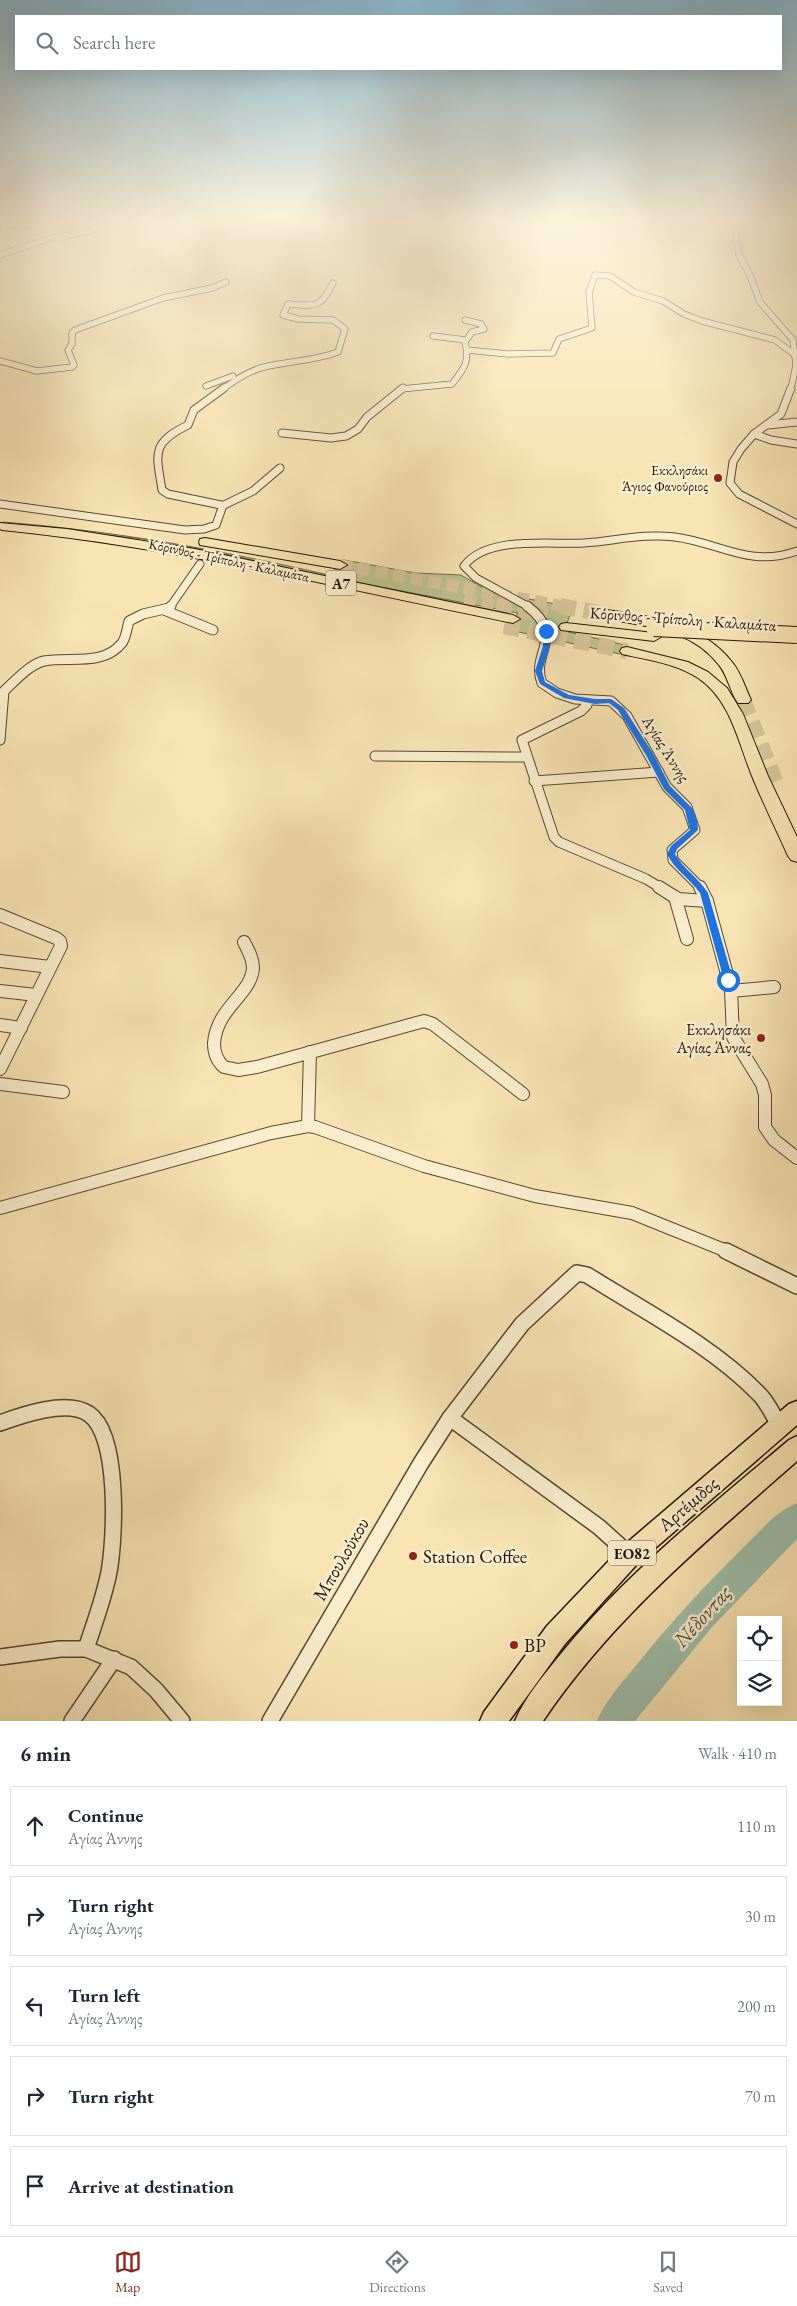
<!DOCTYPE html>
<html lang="en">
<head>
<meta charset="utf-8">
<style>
  :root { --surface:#fff; --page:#f2f2f3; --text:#1f2937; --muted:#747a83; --line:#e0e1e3; --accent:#8f2418 }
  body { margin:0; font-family:"EB Garamond",serif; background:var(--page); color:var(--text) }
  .controls { position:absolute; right:15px; bottom:15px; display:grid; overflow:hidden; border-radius:0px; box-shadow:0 5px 20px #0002 }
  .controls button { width:45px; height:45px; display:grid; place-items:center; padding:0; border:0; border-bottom:1px solid var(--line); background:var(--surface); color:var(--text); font:25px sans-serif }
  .stop { position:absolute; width:15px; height:15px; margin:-11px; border:4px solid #1a73e8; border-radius:50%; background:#fff }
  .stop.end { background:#1a73e8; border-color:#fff; box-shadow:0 1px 5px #0008 }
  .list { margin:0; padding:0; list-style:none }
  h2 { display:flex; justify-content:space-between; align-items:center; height:65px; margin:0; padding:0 20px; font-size:21px }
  h2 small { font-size:16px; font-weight:400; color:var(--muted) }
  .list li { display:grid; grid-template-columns:32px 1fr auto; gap:15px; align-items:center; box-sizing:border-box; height:80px; margin:0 10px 10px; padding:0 10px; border:1px solid var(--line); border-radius:0px }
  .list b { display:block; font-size:19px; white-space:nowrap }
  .list p { margin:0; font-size:16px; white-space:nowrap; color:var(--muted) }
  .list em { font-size:16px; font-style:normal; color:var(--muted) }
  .icon { flex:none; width:28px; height:28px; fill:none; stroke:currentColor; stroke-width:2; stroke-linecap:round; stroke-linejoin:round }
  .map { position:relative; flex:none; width:797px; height:1721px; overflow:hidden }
  .search { position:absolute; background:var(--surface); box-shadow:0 5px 20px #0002; left:15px; right:15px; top:15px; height:55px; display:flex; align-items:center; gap:12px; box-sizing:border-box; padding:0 18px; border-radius:0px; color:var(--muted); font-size:19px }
  .sheet { height:515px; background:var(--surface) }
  nav { display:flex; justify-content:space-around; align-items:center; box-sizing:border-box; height:70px; border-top:1px solid var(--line); background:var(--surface); font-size:14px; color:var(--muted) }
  nav a { display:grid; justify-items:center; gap:2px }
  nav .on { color:var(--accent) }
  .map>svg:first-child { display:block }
</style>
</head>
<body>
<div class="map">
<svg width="797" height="1721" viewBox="0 0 797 1721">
  <rect width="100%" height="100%" fill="#f9e5b4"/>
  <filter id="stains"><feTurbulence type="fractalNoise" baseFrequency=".004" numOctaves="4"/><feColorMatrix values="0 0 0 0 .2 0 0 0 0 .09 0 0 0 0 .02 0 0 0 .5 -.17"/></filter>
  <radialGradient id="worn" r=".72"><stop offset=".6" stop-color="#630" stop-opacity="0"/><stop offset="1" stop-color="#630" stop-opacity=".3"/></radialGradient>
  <!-- green -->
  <path fill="#bbc58f" stroke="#6e6d4d" d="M3 522C116 531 219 550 329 575L344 560 415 573 461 575 490 592 573 607 564 631 625 645 620 654 505 629 518 613 328 577 234 556 144 539 2 524Z"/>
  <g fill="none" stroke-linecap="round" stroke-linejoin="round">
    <!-- river -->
    <path fill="#9ebfac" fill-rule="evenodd" d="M797 1503V1539L712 1627 635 1721H597C605 1701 620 1685 634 1668 669 1624 707 1583 747 1544 762 1529 777 1511 797 1503Z"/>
    <!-- highway-tunnel-far1 -->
    <g stroke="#d9c69b" stroke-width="12" stroke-dasharray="12 6" stroke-linecap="butt">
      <path d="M340 565 567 607"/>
      <path d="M464 600 503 607"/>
    </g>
    <!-- highway-tunnel -->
    <g stroke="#d9c69b" stroke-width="16" stroke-dasharray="16 8" stroke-linecap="butt">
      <path d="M496 606 547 615"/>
      <path d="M560 606 599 613"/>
      <path d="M504 626 627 651"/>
      <path d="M743 700 776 783"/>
    </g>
    <!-- street-far4 casing -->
    <g stroke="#574935" stroke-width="7">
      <g id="street-far4">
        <path d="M734 220 739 256 749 273 760 302 793 340 796 365 791 389"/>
        <path d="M4 226 33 224 44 220"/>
        <path d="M0 255 48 239 90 231"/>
        <path d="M433 336 466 340"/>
        <path d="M467 350 508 354 553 353 559 339 592 328 589 292 595 275 610 276 634 292 663 301 684 314 702 321 775 340 794 354"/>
        <path d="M0 361 37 371 72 367 74 365 68 350 72 344V333L75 330 163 298 212 288 226 282"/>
        <path d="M206 386 233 376"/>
        <path d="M223 389C235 380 248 371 264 367 289 361 314 361 338 352L345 329 333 320 298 319 283 315 288 304C314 306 321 309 333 283"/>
        <path d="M401 389 452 384C464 369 470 362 465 342L472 332 484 329 481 324 465 320"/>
      </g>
    </g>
    <!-- street-far3 casing -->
    <g stroke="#574935" stroke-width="9">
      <g id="street-far3">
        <path d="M791 388 781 414 754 434 741 449 733 462 730 483 739 494 797 524"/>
        <path d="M768 425 797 422"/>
        <path d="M282 433 331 438 346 436 358 429 367 417 403 388"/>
        <path d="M754 434 771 440 797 444"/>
        <path d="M0 504 185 530 204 529 216 525 222 508 221 505 168 494 162 490C156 453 151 443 188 425L194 410 224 388"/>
        <path d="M222 506 253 491 280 468"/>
        <path d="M170 607 200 564"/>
        <path d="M529 607 476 578 464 566C487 535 550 545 584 543 614 541 644 533 675 537 721 543 749 568 797 551"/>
      </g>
    </g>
    <!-- street-far2 casing -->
    <g stroke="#574935" stroke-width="11">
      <g id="street-far2">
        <path d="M527 606C567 636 530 653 542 683L557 693 575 699 611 701 627 716 667 787 687 807 695 830 672 850 673 860 701 888"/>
        <path d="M164 610 213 630"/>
        <path d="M587 701V705L581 711 522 740 554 837 559 842 646 879 661 888"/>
        <path d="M0 740 4 691C15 681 30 664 44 661 69 656 103 667 122 643 126 638 127 628 129 621L143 614 169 608 171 606"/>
        <path d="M375 756 526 757"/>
        <path d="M534 781 659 772"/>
      </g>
    </g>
    <!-- street-far1 casing -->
    <g stroke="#574935" stroke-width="14">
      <g id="street-far1">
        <path d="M659 887 678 899 707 901"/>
        <path d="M700 887 707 901 731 989 733 1037 762 1084 765 1095V1127L774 1140 797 1158"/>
        <path d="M675 897 687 939"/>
        <path d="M0 915 56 938 60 941 61 946 0 1069"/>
        <path d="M244 942C248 950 253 958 253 968 251 995 217 1007 214 1043 214 1052 217 1061 224 1067L238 1070 257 1067 424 1021 433 1024 523 1094"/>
        <path d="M0 961 50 967"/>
        <path d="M0 991 36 995"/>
        <path d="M731 991 774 987"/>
        <path d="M0 1025 21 1028"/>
        <path d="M0 1084 63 1092"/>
        <path d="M308 1126 310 1052"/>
        <path d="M0 1208 271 1133 308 1126 315 1127 424 1166 535 1196 632 1213 729 1252"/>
      </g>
    </g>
    <!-- street casing -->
    <g stroke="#574935" stroke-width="18">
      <g id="street">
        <path d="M726 1251 797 1286"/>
        <path d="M450 1418 599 1527 630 1555"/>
        <path d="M0 1423C22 1415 67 1399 89 1414 120 1435 115 1539 109 1572 104 1598 94 1624 86 1649"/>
        <path d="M0 1657 60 1649H86L131 1667 156 1690 182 1721"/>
        <path d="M72 1721 114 1659"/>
        <path d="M270 1721 421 1463 450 1418 522 1324 577 1273 587 1275C644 1311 711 1345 758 1393 767 1401 773 1415 779 1425"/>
      </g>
    </g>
    <!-- secondary casing -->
    <g stroke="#21150b" stroke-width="2">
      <path id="secondary" d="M3 220H9L6 227 0 231Z"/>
    </g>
    <!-- primary casing -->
    <g stroke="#21150b" stroke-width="3">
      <g id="primary">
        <path d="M797 1401V1425L638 1563 565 1644 509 1721H480L484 1712 547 1626 622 1547 789 1404Z"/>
        <path d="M797 1436V1461C705 1542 612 1619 543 1721H515C525 1697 544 1675 560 1655 626 1573 709 1508 789 1440Z"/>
      </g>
    </g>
    <!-- highway casing -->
    <g stroke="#21150b" stroke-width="2">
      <g id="highway">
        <path d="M0 523 67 529 195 549 513 615 520 619 513 623C343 589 175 547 2 530L0 529Z"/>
        <path d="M205 538 340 561 347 565 340 569 200 545 199 542 200 539Z"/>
        <path d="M599 609C647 616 700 621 732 662 741 673 745 687 751 700L748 703H738C730 692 728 676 719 665 688 625 639 627 594 616L592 613Z"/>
        <path d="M566 623 654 633 661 637 654 641 561 630 559 627 561 624Z"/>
        <path d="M627 647 688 662 708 672 727 688 743 714 768 776 797 837V862L791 860 788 856C776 829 763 803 752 776 738 742 731 700 698 678 675 663 648 660 622 654L620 651 622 648Z"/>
      </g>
    </g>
    <!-- street-far4 -->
    <use href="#street-far4" stroke="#fbeece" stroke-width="5.5"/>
    <!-- street-far3 -->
    <use href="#street-far3" stroke="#fbeece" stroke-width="7"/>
    <!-- street-far2 -->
    <use href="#street-far2" stroke="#fbeece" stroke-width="9"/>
    <!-- street-far1 -->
    <use href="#street-far1" stroke="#fbeece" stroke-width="12"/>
    <!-- street -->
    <use href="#street" stroke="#fbeece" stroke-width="15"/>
    <!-- secondary -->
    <use href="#secondary" fill="#fbeece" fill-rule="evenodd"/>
    <!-- primary -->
    <use href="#primary" fill="#f9e5b4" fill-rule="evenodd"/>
    <!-- highway -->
    <use href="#highway" fill="#f9e5b4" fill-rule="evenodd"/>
    <!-- highway-bridge casing -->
    <g stroke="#21150b" stroke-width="18" stroke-linecap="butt">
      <path id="highway-bridge" d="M654 628 797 635"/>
    </g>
    <!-- highway-bridge -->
    <use href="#highway-bridge" stroke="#f9e5b4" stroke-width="16"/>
  </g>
  <!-- sky -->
  <linearGradient id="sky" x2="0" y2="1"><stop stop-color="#8ab8d0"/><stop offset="0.48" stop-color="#fcf3dd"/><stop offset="1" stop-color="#fcf3dd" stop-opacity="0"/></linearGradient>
  <rect width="797" height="461" fill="url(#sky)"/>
  <!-- route -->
  <path fill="#1a73e8" d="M544 629 550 631V646L542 671 545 682 569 695 595 699H611L624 708 654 755 670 786 693 809 697 820 698 830 677 849 675 854C683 869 699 878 708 893L733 980 732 982 728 983 724 980 700 893C690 879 675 870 667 854L671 846 690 830 685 810 664 789 646 755 618 710 609 703 595 704 564 698 540 684 535 671 543 646Z"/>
  <!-- markers -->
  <g fill="#8f2418" stroke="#fbeece" stroke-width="2">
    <circle cx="718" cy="478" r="5"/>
    <circle cx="761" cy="1038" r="5"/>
    <circle cx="413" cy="1556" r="5"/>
    <circle cx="514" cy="1645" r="5"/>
  </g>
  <g text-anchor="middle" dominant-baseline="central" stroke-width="5" stroke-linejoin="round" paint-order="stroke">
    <!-- far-poi labels -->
    <g font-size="14" fill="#21150b" stroke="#fbeece" text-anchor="end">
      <text x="708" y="470">Εκκλησάκι<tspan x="708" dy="16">Άγιος Φανούριος</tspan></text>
    </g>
    <!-- far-street labels -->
    <g font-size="14" fill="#21150b" stroke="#fbeece">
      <text transform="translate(229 560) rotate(12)">Κόρινθος - Τρίπολη - Καλαμάτα</text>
    </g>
    <!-- shield labels -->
    <g fill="#fbeece" stroke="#625646" stroke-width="1">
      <rect x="326" y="570.5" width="30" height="25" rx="4"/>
      <rect x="608" y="1540.5" width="48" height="25" rx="4"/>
    </g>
    <g font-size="15" font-weight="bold" fill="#21150b">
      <text x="341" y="583">Α7</text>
      <text x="632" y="1553">ΕΟ82</text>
    </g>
    <!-- street labels -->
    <g font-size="16" fill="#21150b" stroke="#fbeece">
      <text transform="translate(683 619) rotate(4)">Κόρινθος - Τρίπολη - Καλαμάτα</text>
      <text transform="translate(666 749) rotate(58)">Αγίας Άννης</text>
    </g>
    <!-- poi labels -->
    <g font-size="16" fill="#21150b" stroke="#fbeece" text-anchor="end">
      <text x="751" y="1029">Εκκλησάκι<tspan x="751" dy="18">Αγίας Άννας</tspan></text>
    </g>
    <!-- near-street labels -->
    <g font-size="19" fill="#21150b" stroke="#fbeece">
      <text transform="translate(688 1504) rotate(-41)">Αρτέμιδος</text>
      <text transform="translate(341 1559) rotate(-60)">Μπουλούκου</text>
    </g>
    <!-- near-poi labels -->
    <g font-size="19" fill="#21150b" stroke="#fbeece" text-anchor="start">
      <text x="423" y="1556">Station Coffee</text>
      <text x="524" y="1645">BP</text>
    </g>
    <!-- near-water labels -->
    <g font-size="21" font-style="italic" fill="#4d5043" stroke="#fbeece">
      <text transform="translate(702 1616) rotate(-48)">Νέδoντας</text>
    </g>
  </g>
  <rect width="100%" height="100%" filter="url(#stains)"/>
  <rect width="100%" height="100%" fill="url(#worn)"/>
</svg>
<div class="controls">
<button><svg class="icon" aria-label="locate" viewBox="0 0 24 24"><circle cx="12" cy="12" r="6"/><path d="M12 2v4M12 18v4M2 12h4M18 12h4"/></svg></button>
<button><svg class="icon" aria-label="layers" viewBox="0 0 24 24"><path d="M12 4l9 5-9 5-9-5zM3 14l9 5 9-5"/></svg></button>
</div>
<div class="stop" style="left:728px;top:980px"></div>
<div class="stop end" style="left:546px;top:631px"></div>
<div class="search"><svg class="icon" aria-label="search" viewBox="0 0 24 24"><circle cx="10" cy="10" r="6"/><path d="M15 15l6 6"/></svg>Search here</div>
</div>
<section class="sheet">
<h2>6 min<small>Walk · 410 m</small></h2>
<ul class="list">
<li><svg class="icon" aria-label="ahead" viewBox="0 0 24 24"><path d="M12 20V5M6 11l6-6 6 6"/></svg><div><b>Continue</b><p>Αγίας Άννης</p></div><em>110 m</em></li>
<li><svg class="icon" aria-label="right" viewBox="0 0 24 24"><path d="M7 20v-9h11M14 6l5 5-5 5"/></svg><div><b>Turn right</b><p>Αγίας Άννης</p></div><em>30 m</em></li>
<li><svg class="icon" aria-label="left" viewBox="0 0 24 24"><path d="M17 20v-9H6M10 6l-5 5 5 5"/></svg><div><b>Turn left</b><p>Αγίας Άννης</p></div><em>200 m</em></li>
<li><svg class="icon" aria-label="right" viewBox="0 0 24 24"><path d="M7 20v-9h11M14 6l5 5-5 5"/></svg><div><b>Turn right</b></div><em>70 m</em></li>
<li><svg class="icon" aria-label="arrive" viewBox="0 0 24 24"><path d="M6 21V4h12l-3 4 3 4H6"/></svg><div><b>Arrive at destination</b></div></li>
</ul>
</section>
<nav>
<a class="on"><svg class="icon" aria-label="map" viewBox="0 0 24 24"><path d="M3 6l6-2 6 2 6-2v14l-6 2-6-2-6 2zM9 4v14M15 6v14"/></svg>Map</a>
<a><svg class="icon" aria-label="directions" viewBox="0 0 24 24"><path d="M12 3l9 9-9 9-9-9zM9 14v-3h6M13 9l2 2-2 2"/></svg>Directions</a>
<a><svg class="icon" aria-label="saved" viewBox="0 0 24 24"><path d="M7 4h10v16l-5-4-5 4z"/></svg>Saved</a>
</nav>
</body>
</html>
